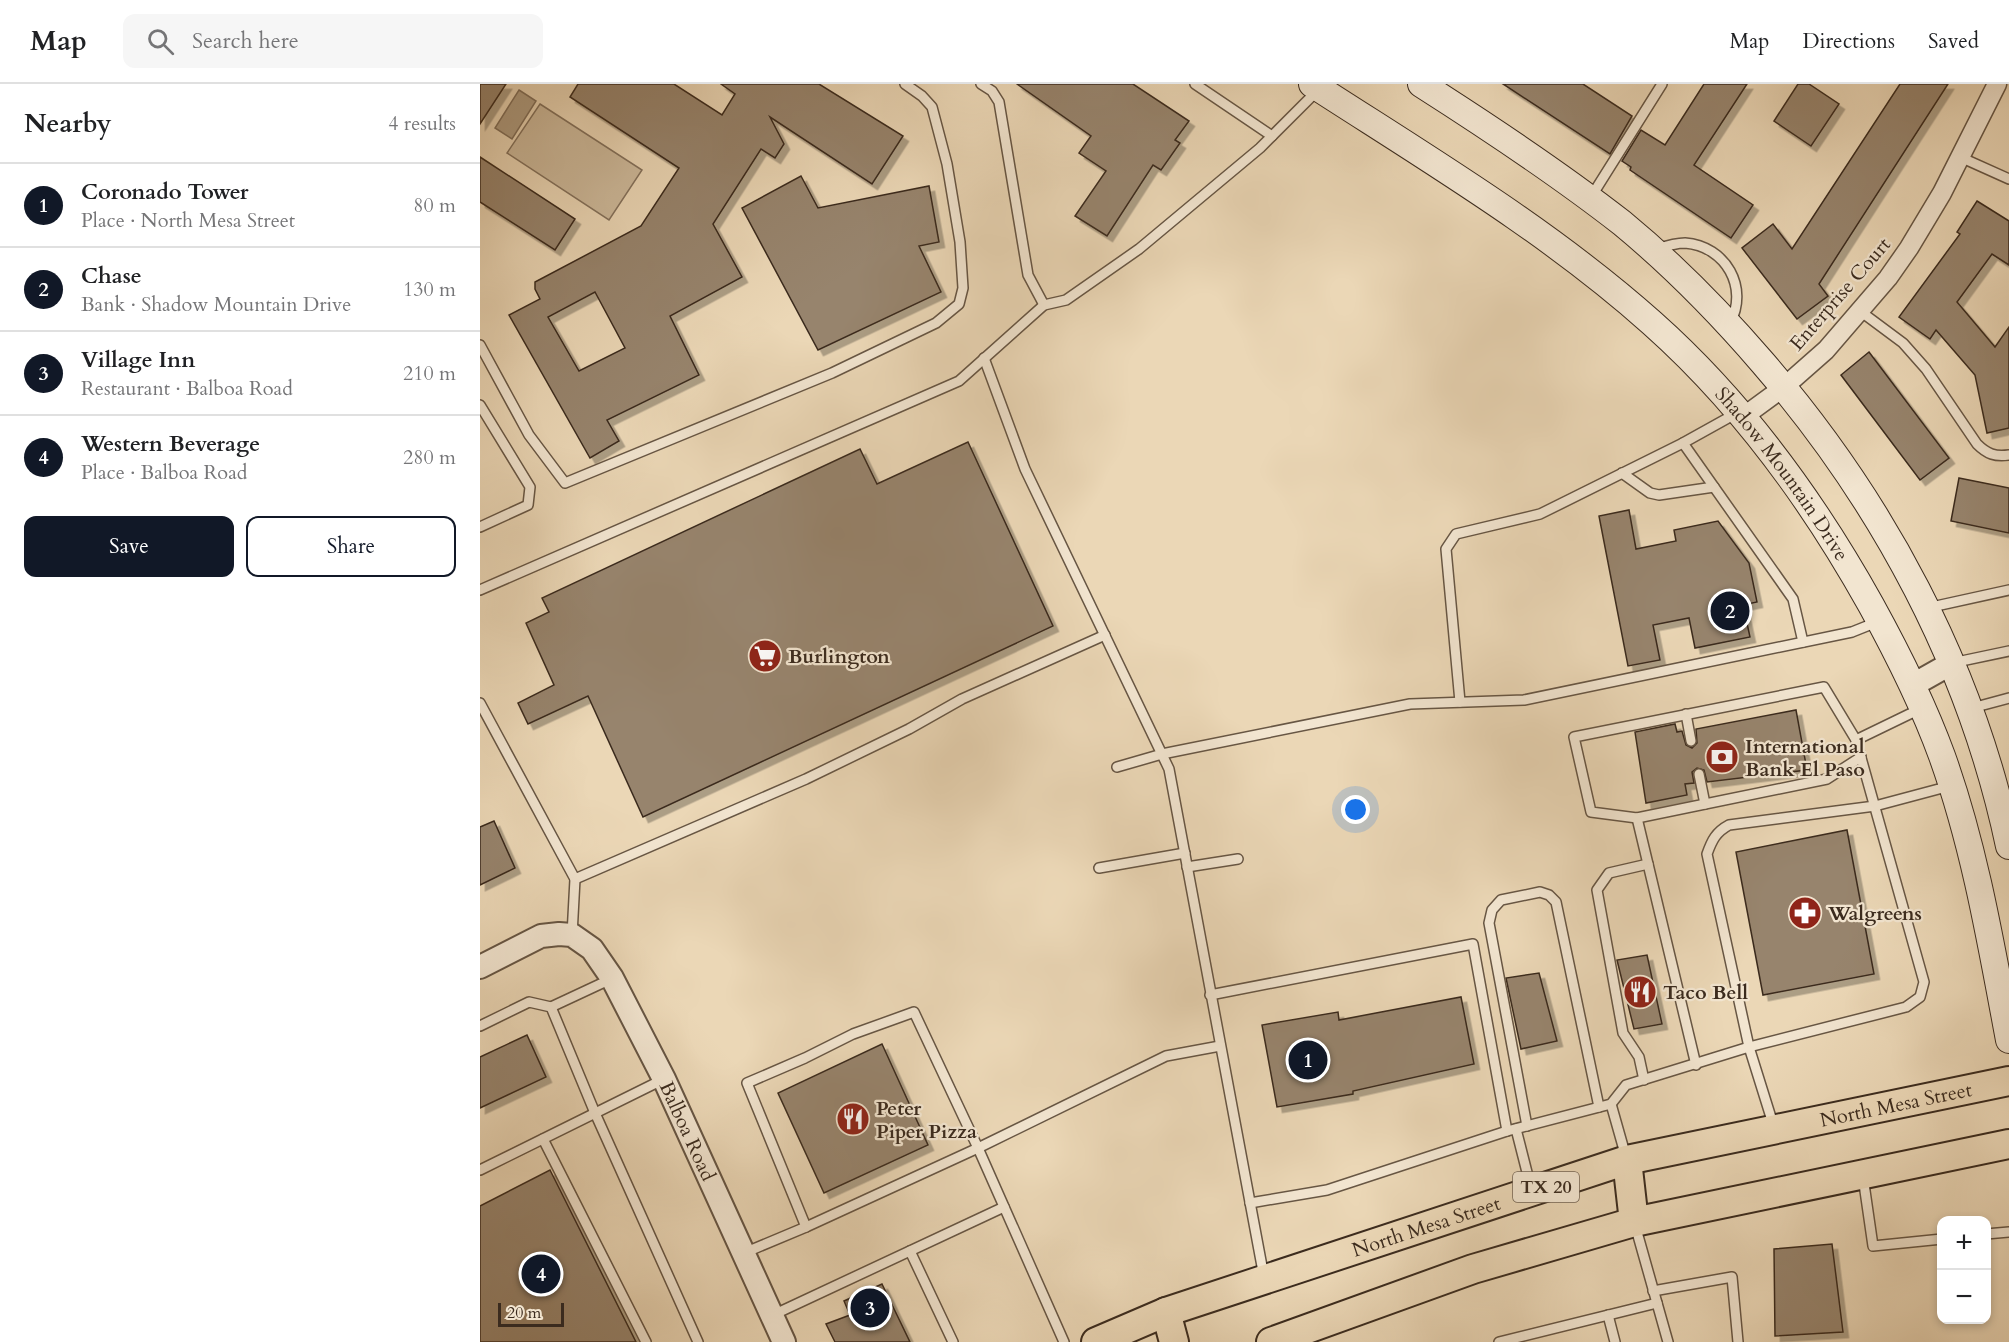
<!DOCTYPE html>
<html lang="en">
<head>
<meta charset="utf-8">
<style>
  :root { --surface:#fff; --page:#f6f6f6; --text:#202124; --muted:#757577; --line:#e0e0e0; --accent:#111827 }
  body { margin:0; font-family:Cardo,serif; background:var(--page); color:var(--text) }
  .controls { position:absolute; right:18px; bottom:18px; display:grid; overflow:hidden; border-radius:12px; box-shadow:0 3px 9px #0003 }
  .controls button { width:54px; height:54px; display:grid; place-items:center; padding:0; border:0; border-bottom:2px solid var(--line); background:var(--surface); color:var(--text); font:30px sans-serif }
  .scale { position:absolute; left:18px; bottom:15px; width:66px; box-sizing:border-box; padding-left:6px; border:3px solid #3b2b1e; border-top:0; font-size:16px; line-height:21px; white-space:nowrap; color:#3b2b1e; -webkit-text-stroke:4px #f2e5d0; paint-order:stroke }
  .you { position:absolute; left:876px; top:726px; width:21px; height:21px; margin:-15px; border:4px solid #fff; border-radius:50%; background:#1a73e8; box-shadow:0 0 0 9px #1a73e833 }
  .badge { display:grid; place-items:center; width:39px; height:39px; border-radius:50%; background:var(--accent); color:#fff; font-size:20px; font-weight:700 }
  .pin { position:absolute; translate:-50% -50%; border:3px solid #fff; box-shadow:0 2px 6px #0006 }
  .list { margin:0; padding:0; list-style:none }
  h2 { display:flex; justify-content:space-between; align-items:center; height:78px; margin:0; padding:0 24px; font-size:26px }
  h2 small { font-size:20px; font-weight:400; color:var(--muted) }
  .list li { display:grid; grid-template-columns:39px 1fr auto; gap:18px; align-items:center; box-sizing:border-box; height:84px; padding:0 24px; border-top:2px solid var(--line) }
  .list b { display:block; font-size:22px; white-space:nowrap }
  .list p { margin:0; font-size:20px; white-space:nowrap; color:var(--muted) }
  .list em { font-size:20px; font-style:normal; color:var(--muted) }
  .actions { display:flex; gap:12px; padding:18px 24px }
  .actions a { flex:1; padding:14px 0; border:2px solid var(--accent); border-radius:12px; text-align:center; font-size:21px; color:var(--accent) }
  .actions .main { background:var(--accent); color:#fff }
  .icon { flex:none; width:33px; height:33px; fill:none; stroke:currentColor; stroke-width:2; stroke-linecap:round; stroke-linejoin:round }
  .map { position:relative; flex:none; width:1529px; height:1258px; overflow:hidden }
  header { display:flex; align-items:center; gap:36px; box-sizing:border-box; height:84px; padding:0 30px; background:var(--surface); border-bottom:2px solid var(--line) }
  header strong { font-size:28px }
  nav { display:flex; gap:33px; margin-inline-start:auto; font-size:21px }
  .search { width:420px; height:54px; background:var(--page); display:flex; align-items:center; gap:15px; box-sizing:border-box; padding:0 21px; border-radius:12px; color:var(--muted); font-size:22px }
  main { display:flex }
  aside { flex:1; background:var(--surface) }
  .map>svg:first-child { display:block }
</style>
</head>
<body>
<header>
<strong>Map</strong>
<div class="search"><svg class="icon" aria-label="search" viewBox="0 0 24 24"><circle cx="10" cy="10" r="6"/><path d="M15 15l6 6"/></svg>Search here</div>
<nav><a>Map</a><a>Directions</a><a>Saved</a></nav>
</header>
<main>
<aside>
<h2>Nearby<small>4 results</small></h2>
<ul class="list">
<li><span class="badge">1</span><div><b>Coronado Tower</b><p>Place · North Mesa Street</p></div><em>80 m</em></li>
<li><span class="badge">2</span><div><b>Chase</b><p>Bank · Shadow Mountain Drive</p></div><em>130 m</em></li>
<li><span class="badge">3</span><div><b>Village Inn</b><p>Restaurant · Balboa Road</p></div><em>210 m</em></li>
<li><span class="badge">4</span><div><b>Western Beverage</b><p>Place · Balboa Road</p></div><em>280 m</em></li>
</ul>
<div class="actions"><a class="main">Save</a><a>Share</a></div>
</aside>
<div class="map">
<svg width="1529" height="1258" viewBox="0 0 1529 1258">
  <defs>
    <filter id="shadow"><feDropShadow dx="5.5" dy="5.5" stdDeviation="0" flood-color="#0004"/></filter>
  </defs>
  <rect width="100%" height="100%" fill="#ebd7b6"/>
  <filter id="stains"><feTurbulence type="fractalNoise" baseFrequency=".00333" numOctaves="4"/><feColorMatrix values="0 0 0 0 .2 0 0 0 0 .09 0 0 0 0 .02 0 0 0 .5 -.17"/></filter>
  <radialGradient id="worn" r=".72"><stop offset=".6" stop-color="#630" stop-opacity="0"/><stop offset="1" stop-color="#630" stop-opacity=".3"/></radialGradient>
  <!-- green -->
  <path fill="#cdba9c" stroke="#84725d" stroke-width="1.5" d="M60 20 162 86 129 136 27 69Z"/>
  <!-- water -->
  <path fill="#af9d82" stroke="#816f5a" stroke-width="1.5" d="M39 6 56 17 32 55 15 44Z"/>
  <!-- building -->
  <g fill="#97846d" stroke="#3b2b1e" stroke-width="1.5" fill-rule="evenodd" filter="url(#shadow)">
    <path d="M0 0H26L0 40Z"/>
    <path d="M98 0H194L242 31 255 10 241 0H339L423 52 392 100 290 33 304 60 295 74 281 65 233 140 262 193 190 232 219 291 127 336 139 357 110 374 29 231 60 215 55 205V198L161 142 199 84 90 13ZM115 208 145 264 99 287 68 233Z"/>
    <path d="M537 0H653L709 37 695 56 700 59 681 86 673 81 627 152 595 132 626 87 599 69 611 52Z"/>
    <path d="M1023 0H1103L1152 32 1130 70Z"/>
    <path d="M1224 0H1267L1214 81 1273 121 1251 154 1150 86 1151 83 1142 77 1161 46 1185 61Z"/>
    <path d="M1318 0H1329L1359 20 1331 62 1294 37Z"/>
    <path d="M1420 0H1468L1339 200 1348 212 1317 235 1262 164 1293 140 1312 165Z"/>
    <path d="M0 73 95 135 75 166 0 118Z"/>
    <path d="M321 92 338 124 449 102 459 158 439 162 461 208 338 266 262 124Z"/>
    <path d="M1497 117 1529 137V181L1512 170 1477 218 1515 263 1529 243V344L1507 349 1495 291 1456 246 1450 255 1419 233 1480 150 1477 148Z"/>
    <path d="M1389 268 1469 374 1440 396 1361 291Z"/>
    <path d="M488 358 573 542 163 733 108 612 48 640 38 619 74 601 46 539 69 528 62 514 380 365 397 400Z"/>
    <path d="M1479 394 1529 404V449L1471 437Z"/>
    <path d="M1149 426 1156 465 1196 457 1194 446 1238 437 1269 479 1277 518 1263 521 1270 553 1215 564 1209 534 1173 541 1180 576 1148 582 1119 432Z"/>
    <path d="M1316 626 1327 686 1227 698 1224 686 1217 684 1212 688 1214 699 1205 700 1207 711 1166 719 1155 648 1195 640 1197 648 1202 647 1206 661 1212 664 1217 659 1216 645Z"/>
    <path d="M14 737 35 784 0 801V743Z"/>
    <path d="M1367 746 1394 890 1283 911 1256 768Z"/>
    <path d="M1167 871 1182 940 1154 945 1137 876Z"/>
    <path d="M1059 889 1077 957 1041 965 1026 894Z"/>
    <path d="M981 913 994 980 873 1007V1010L797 1023 782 941 858 928 859 936Z"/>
    <path d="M47 951 66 993 0 1024V973Z"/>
    <path d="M402 960 448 1061 344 1109 298 1009Z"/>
    <path d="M70 1086 156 1258H0V1122Z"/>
    <path d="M1352 1160 1363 1248 1295 1252 1294 1165Z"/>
    <path d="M402 1200 430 1258H355L346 1240 370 1231 364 1217Z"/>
  </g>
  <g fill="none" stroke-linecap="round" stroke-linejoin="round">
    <!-- service casing -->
    <g stroke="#675644" stroke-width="12">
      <g id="service">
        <path d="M501 0 512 7 519 18 548 191 564 221"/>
        <path d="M715 0 792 52"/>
        <path d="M1480 73 1529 95"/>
        <path d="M1111 113 1182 0"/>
        <path d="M1177 165C1186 162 1196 159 1205 159 1246 162 1269 204 1250 239"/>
        <path d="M1380 227 1423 259 1446 285 1497 360C1507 370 1515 373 1529 371"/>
        <path d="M0 261 49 351 85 399 352 289 456 239 479 220 483 204 480 158 467 80 452 23 442 12 425 0"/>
        <path d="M504 274 545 385 689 685 784 1193"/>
        <path d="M0 321 50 403 48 421 0 443"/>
        <path d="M1257 329 1203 359 1313 515 1323 558"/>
        <path d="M1142 389 1170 409 1179 411 1234 403"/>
        <path d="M0 506 479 297 564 221 586 216 659 165 780 64 838 6"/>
        <path d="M1447 524 1529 506"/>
        <path d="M1472 579 1529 567"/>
        <path d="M980 618 966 465 976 450 1060 430 1203 359"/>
        <path d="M0 619 95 795 92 851"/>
        <path d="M1492 624 1529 614"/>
        <path d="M1206 630 1211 657"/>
        <path d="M1376 656 1344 603 1094 653 1111 728 1157 734 1347 695 1381 673"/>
        <path d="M637 683 682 670 930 620 1044 616 1372 548 1397 538"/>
        <path d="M1219 690 1225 720"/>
        <path d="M1157 734 1216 981"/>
        <path d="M707 783 758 775"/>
        <path d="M619 784 705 769"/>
        <path d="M95 795 326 695 429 645 482 615 625 551"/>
        <path d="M730 911 993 860 1027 1047"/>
        <path d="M71 923 131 895"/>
        <path d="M0 942 49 918 71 923 115 1029 218 1258"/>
        <path d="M1164 996 1159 973 1143 949 1117 806 1129 789 1168 780"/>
        <path d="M1131 1020 1146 1073"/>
        <path d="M1047 1042 1009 839 1012 826 1021 816 1060 808 1069 811 1076 818 1119 1023"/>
        <path d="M1294 1043 1269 963 1227 770C1232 756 1236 748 1249 741L1395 722 1470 702"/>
        <path d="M1036 1045 1051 1104"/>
        <path d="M63 1055 166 1258"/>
        <path d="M0 1086 184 995"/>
        <path d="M1383 1093 1393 1162 1462 1155"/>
        <path d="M770 1119 847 1106 1027 1047 1131 1020 1146 1001 1269 963 1426 923 1440 913 1444 898 1376 656 1442 624"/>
        <path d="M1155 1141 1188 1258"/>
        <path d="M326 1143 267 999 325 974 373 950 434 928 498 1064 584 1258"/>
        <path d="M1506 1150 1529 1148"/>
        <path d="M430 1167 473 1258"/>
        <path d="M264 1169 326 1143 498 1064 686 972 740 962"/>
        <path d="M1173 1207 1252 1193 1258 1258"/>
        <path d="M293 1231 524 1123"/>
        <path d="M1128 1231 1135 1258"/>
        <path d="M1019 1258 1177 1219"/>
      </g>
    </g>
    <!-- minor casing -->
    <g stroke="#675644" stroke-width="21">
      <path id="minor" d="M1263 333 1304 303 1346 266 1408 194 1429 164 1462 109 1517 0"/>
    </g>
    <!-- tertiary casing -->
    <g stroke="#675644" stroke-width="26">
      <g id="tertiary">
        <path d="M1433 601 1472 579"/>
        <path id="s1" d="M0 883 61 852 79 850 92 851 112 865 132 894 184 995 304 1258"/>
      </g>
    </g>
    <!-- secondary casing -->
    <g stroke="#3b2b1e" stroke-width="28">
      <g id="secondary">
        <path id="s2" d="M832 0C948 75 1069 147 1172 239 1262 319 1333 417 1391 521 1418 570 1443 620 1462 672 1495 764 1511 860 1529 956"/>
        <path d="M941 0C1010 44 1078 89 1142 139 1193 181 1240 229 1283 279 1403 418 1491 582 1529 762"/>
      </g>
    </g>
    <!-- primary casing -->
    <g stroke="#3b2b1e" stroke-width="32">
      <g id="primary">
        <path d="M1147 1076 1154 1138"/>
        <path d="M686 1228 694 1258"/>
        <path id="s3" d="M616 1258 686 1228 1147 1076 1529 997"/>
        <path d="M791 1258 993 1185 1154 1138 1529 1060"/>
      </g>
    </g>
    <!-- service -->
    <use href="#service" stroke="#f2e5d0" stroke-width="9"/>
    <!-- minor -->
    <use href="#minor" stroke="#f2e5d0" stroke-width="18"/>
    <!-- tertiary -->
    <use href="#tertiary" stroke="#f2e5d0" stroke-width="22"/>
    <!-- secondary -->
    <use href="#secondary" stroke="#f2e5d0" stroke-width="26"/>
    <!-- primary -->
    <use href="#primary" stroke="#ebd7b6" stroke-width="28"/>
  </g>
  <!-- icons -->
  <defs>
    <g id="supermarket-disc" transform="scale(1.725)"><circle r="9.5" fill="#8f2418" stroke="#f2e5d0"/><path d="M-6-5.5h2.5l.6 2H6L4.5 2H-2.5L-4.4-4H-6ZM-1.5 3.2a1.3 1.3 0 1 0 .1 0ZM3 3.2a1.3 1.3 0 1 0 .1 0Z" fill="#fff"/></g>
    <g id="bank-disc" transform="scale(1.725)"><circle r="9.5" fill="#8f2418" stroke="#f2e5d0"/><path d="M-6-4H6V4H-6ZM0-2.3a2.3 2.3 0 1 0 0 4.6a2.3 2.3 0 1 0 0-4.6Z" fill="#fff"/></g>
    <g id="pharmacy-disc" transform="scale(1.725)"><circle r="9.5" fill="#8f2418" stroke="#f2e5d0"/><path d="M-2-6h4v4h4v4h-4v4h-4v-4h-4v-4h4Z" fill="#fff"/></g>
    <g id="restaurant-disc" transform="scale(1.725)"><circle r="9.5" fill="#8f2418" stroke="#f2e5d0"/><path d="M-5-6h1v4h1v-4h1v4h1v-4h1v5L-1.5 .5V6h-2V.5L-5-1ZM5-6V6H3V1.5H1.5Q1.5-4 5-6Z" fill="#fff"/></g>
  </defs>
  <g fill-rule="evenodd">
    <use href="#supermarket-disc" x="285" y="572"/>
    <use href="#bank-disc" x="1242" y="673"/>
    <use href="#pharmacy-disc" x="1325" y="829"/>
    <use href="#restaurant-disc" x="1160" y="908"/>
    <use href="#restaurant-disc" x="373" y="1035"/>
  </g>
  <g text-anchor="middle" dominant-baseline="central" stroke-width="4.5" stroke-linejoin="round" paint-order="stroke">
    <!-- shield labels -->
    <rect fill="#f2e5d0" stroke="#726353" stroke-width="1.5" x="1033" y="1088" width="66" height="30" rx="4.5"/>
    <g font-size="18" font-weight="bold" fill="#3b2b1e">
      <text x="1066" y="1103">TX 20</text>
    </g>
    <!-- street labels -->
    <g font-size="20" fill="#3b2b1e" stroke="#f2e5d0">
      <text transform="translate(1360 210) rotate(-49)">Enterprise Court</text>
      <text stroke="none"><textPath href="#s2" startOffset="616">Shadow Mountain Drive</textPath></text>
      <text stroke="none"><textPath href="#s3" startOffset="836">North Mesa Street</textPath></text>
      <text stroke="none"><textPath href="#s1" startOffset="330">Balboa Road</textPath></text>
      <text stroke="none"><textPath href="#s3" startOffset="350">North Mesa Street</textPath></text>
    </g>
    <!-- poi labels -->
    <g font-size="20" font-weight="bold" fill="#3b2b1e" stroke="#f2e5d0" text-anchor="start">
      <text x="308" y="572">Burlington</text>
      <text x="1265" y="662">International<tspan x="1265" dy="23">Bank El Paso</tspan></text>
      <text x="1348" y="829">Walgreens</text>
      <text x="1183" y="908">Taco Bell</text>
      <text x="396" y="1024">Peter<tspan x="396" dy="23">Piper Pizza</tspan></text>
    </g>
  </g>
  <rect width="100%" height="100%" filter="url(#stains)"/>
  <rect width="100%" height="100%" fill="url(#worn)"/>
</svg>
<div class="controls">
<button>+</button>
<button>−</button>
</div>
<div class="scale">20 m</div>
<div class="you"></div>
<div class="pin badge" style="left:828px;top:976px">1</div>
<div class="pin badge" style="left:1250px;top:527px">2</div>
<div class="pin badge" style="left:390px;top:1224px">3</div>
<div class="pin badge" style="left:61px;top:1190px">4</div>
</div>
</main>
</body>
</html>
